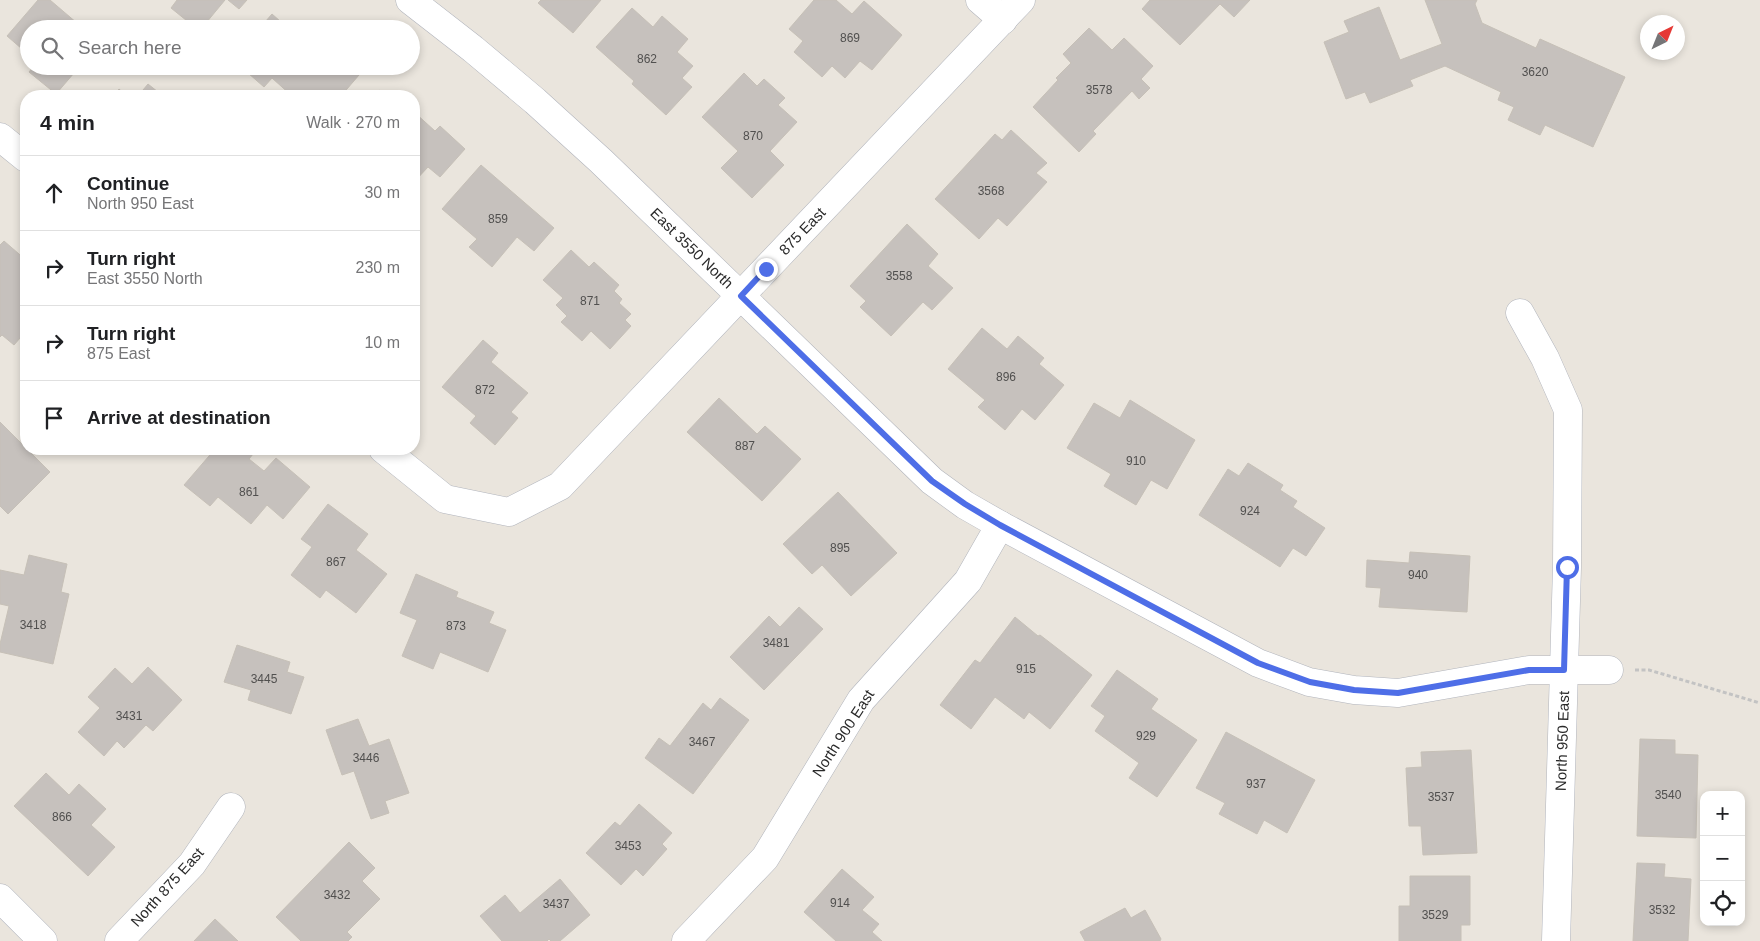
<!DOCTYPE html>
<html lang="en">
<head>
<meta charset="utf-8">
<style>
  :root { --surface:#fff; --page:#f6f6f6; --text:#202124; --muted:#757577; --line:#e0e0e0 }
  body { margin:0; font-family:Arial,sans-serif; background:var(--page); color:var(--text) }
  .controls { position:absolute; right:15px; bottom:15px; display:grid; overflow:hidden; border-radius:10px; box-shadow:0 2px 8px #0003 }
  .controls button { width:45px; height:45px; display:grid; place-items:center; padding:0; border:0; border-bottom:1px solid var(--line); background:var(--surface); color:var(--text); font:25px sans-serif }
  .compass { position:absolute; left:1640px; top:15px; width:45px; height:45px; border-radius:50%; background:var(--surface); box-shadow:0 2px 8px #0003; rotate:43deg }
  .stop { position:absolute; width:15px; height:15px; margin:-11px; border:4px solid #4e6ee7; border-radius:50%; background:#fff }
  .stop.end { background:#4e6ee7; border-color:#fff; box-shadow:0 1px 5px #0008 }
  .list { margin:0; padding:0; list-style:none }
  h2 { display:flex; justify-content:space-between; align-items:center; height:65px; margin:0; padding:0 20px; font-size:21px }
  h2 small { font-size:16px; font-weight:400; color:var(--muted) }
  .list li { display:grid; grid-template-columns:32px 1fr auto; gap:15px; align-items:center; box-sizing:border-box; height:75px; padding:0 20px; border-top:1px solid var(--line) }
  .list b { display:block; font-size:19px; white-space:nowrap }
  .list p { margin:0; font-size:16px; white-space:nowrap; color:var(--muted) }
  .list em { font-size:16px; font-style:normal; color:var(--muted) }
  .icon { flex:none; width:28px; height:28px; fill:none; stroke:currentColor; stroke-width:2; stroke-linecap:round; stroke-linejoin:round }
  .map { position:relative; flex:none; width:1760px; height:941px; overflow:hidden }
  .search { position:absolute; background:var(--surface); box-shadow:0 2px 8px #0003; left:20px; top:20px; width:400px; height:55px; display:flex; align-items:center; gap:12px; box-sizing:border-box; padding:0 18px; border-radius:28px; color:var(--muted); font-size:19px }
  .panel { position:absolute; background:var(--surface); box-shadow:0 2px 8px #0003; left:20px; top:90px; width:400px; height:365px; border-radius:20px }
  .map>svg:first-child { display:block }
</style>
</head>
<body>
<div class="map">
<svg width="1760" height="941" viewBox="0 0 1760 941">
  <rect width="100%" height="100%" fill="#eae5dd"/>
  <!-- building -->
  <g fill="#c6c1bd" stroke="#c6c0b7">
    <path d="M38 0H50L84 29H29V55L7 36Z"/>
    <path d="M177 0H225L201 29H197L171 8Z"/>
    <path d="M228 0H247L239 9Z"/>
    <path d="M541 0H601L573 33 538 3Z"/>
    <path d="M814 0H836L852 14 864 1 902 35 872 70 860 61 845 78 832 66 822 77 794 52 803 41 789 29Z"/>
    <path d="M1150 0H1250L1234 17 1220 4 1180 45 1142 9Z"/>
    <path d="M1425 0H1477L1475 4 1482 23 1536 48 1540 39 1625 77 1593 147 1545 125 1540 135 1508 120 1514 107 1498 100 1501 92 1445 66 1410 80 1413 86 1370 103 1365 92 1346 99 1324 42 1349 32 1344 21 1379 7 1400 60 1442 44Z"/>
    <path d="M632 8 653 27 662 16 688 39 677 52 693 66 682 78 692 87 666 115 632 84 634 81 596 47Z"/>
    <path d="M272 14 289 29H259Z"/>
    <path d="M1089 28 1112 50 1124 38 1153 66 1141 79 1150 88 1139 99 1132 91 1093 131 1096 134 1079 152 1033 107 1058 80 1056 78 1071 63 1063 54Z"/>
    <path d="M34 66H80L56 94 29 72Z"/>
    <path d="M240 66H362L365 68 341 96H335L329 91 325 96H292L272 78 264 87Z"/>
    <path d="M744 73 757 86 764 79 785 98 778 105 797 122 770 151 784 165 752 198 721 168 738 151 702 117Z"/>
    <path d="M148 84 163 96H138Z"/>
    <path d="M119 89 127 96H114Z"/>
    <path d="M379 90 386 96H373Z"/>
    <path d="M414 112 435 131 440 126 465 149 440 177 428 167 414 182Z"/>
    <path d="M1011 130 1047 163 1036 173 1047 182 1007 226 998 218 979 239 935 199 995 134 1002 140Z"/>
    <path d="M481 165 554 228 534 251 517 237 492 267 469 247 477 239 442 209Z"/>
    <path d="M907 224 938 254 928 266 953 288 932 310 923 302 891 336 860 307 866 301 850 286Z"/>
    <path d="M4 241 26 260V331L14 345 2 335 0 337V245Z"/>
    <path d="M571 250 589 267 594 262 619 285 614 291 622 299 619 303 631 314 625 320 631 326 610 349 591 331 582 341 561 322 567 316 556 305 563 298 543 280Z"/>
    <path d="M982 328 1007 349 1018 336 1044 358 1039 364 1064 385 1035 420 1022 409 1005 430 978 407 985 400 948 369Z"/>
    <path d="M483 340 498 353 491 362 528 393 511 412 518 418 495 445 470 423 476 416 442 387Z"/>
    <path d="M719 398 757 434 765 426 801 459 762 501 687 432Z"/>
    <path d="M1130 400 1195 440 1167 489 1151 480 1136 505 1104 486 1111 474 1067 448 1094 403 1120 418Z"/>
    <path d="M0 422 50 472 8 514 0 506Z"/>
    <path d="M215 449H247L253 454 249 459 264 471 276 458 310 487 283 519 267 505 251 524 218 497 210 506 184 485Z"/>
    <path d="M1248 463 1283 485 1280 490 1297 501 1293 507 1325 528 1306 556 1293 548 1280 567 1199 515 1228 469 1239 476Z"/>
    <path d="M838 492 897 553 851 596 822 565 812 574 783 544Z"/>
    <path d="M328 504 368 534 356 550 387 574 356 613 326 590 320 598 291 575 312 547 301 539Z"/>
    <path d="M1410 552 1470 556 1467 612 1379 607 1381 588 1366 587 1367 560 1409 563Z"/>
    <path d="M29 555 67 564 61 592 69 594 53 664 0 652V644L9 606 0 604V570L24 575Z"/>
    <path d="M416 574 458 592 456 597 494 612 489 623 506 630 488 672 440 652 433 669 402 656 417 620 400 613Z"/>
    <path d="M799 607 823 629 764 690 730 657 769 616 780 627Z"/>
    <path d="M1015 617 1038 636 1040 635 1092 675 1050 729 1029 712 1024 719 995 697 971 729 940 705 975 660 980 663Z"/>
    <path d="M237 645 290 662 287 672 304 677 291 714 248 700 251 690 224 682Z"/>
    <path d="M148 667 182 700 153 731 146 725 124 748 117 741 104 756 78 732 100 708 88 697 115 668 132 684Z"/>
    <path d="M1117 670 1158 699 1151 709 1197 740 1157 797 1129 778 1139 763 1095 731 1105 716 1091 706Z"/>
    <path d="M720 698 749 720 693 794 645 758 659 738 670 746 703 703 711 710Z"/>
    <path d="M358 719 369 746 389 739 409 793 385 801 389 813 371 819 354 771 342 775 326 730Z"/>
    <path d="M1226 732 1315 780 1287 833 1264 820 1257 834 1219 814 1225 803 1196 788Z"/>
    <path d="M1640 739 1675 740V754L1698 755 1696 838 1637 836Z"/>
    <path d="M1471 750 1477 853 1423 855 1421 826H1409L1406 768 1422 767 1421 752Z"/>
    <path d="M46 773 69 795 79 784 106 809 91 825 115 847 88 876 14 806Z"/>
    <path d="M639 804 672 833 662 844 667 849 643 876 636 869 621 885 586 853 615 822 620 826Z"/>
    <path d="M349 842 375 868 362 881 380 899 347 932 352 937 348 941H301L276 917Z"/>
    <path d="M1637 863 1665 864 1664 877 1691 879 1688 941H1633Z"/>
    <path d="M842 869 874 897 862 910 879 924 872 932 882 941H836L804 912Z"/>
    <path d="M1410 876H1470V925H1461V941H1399V906H1410Z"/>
    <path d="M560 879 590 915 560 941H551L549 939 547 941H502L480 916 505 895 520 913Z"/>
    <path d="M1125 908 1131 918 1145 910 1161 939 1160 941H1085L1080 932Z"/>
    <path d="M215 919 238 941H194Z"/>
  </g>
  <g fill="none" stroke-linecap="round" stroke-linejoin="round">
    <!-- street casing -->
    <g stroke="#b1b4bc" stroke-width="29">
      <g id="street">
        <path d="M410 0 473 49 535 101 601 161 932 481 965 505 1000 525 1258 663 1309 682 1354 690 1398 693 1529 670H1609"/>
        <path d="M980 0 1003 20"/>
        <path d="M0 137 26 158"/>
        <path d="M1520 313 1545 358 1568 410 1567 567 1556 941"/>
        <path d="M383 449 445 499 509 512 560 486 1021 0"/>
        <path d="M0 898 43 941"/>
        <path d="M119 941 192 864 231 807"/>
        <path d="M686 941 765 858 861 700 968 581 1000 525"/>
      </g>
    </g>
    <!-- path -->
    <path stroke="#c3c3c3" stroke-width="3" stroke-dasharray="4 2.5" stroke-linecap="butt" d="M1635 670H1649L1760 703"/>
    <!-- street -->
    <use href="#street" stroke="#fff" stroke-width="28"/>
  </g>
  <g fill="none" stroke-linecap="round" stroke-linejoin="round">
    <!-- route -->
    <path stroke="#4e6ee7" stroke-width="6" d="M766 269 741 296 932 481 965 504 1000 525 1258 663 1310 682 1354 690 1398 693 1529 670H1564L1567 567"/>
  </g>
  <g text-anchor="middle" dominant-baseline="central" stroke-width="4" stroke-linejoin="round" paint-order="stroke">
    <!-- number labels -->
    <g font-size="12" fill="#51504f">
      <text x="850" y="38">869</text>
      <text x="647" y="59">862</text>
      <text x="1535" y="72">3620</text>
      <text x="1099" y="90">3578</text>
      <text x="753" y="136">870</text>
      <text x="991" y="191">3568</text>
      <text x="498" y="219">859</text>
      <text x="899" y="276">3558</text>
      <text x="590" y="301">871</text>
      <text x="1006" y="377">896</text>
      <text x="485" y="390">872</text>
      <text x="745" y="446">887</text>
      <text x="1136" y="461">910</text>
      <text x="249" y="492">861</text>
      <text x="1250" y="511">924</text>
      <text x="840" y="548">895</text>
      <text x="336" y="562">867</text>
      <text x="1418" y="575">940</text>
      <text x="33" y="625">3418</text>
      <text x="456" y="626">873</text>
      <text x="776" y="643">3481</text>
      <text x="1026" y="669">915</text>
      <text x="264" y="679">3445</text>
      <text x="129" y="716">3431</text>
      <text x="1146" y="736">929</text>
      <text x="702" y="742">3467</text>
      <text x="366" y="758">3446</text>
      <text x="1256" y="784">937</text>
      <text x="1668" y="795">3540</text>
      <text x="1441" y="797">3537</text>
      <text x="62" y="817">866</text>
      <text x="628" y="846">3453</text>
      <text x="337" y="895">3432</text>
      <text x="840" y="903">914</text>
      <text x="556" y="904">3437</text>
      <text x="1662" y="910">3532</text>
      <text x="1435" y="915">3529</text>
    </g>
    <!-- street labels -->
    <g font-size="15" fill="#2a2a2a" stroke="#fff">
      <text transform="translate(802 231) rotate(-46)">875 East</text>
      <text transform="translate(692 248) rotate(44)">East 3550 North</text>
      <text transform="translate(843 733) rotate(-57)">North 900 East</text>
      <text transform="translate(1562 741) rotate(-88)">North 950 East</text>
      <text transform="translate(167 887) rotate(-48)">North 875 East</text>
    </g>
  </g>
</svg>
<div class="controls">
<button>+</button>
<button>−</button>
<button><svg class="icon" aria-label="locate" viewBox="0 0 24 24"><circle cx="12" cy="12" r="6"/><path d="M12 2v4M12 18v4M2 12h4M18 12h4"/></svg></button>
</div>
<svg class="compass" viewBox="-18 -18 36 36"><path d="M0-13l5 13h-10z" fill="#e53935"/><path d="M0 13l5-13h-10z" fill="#757577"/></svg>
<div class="stop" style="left:1567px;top:567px"></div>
<div class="stop end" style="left:766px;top:269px"></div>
<div class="search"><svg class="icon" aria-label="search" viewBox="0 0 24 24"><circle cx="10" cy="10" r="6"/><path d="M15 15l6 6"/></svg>Search here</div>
<section class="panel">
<h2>4 min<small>Walk · 270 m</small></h2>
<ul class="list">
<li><svg class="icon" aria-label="ahead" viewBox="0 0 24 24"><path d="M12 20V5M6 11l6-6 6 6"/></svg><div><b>Continue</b><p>North 950 East</p></div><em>30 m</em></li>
<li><svg class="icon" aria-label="right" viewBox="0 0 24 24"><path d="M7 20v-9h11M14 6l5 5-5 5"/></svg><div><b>Turn right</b><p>East 3550 North</p></div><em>230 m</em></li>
<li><svg class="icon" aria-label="right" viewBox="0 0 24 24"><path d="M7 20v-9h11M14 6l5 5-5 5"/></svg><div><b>Turn right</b><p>875 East</p></div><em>10 m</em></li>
<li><svg class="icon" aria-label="arrive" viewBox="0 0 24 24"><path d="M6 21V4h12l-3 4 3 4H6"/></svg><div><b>Arrive at destination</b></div></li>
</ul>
</section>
</div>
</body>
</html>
